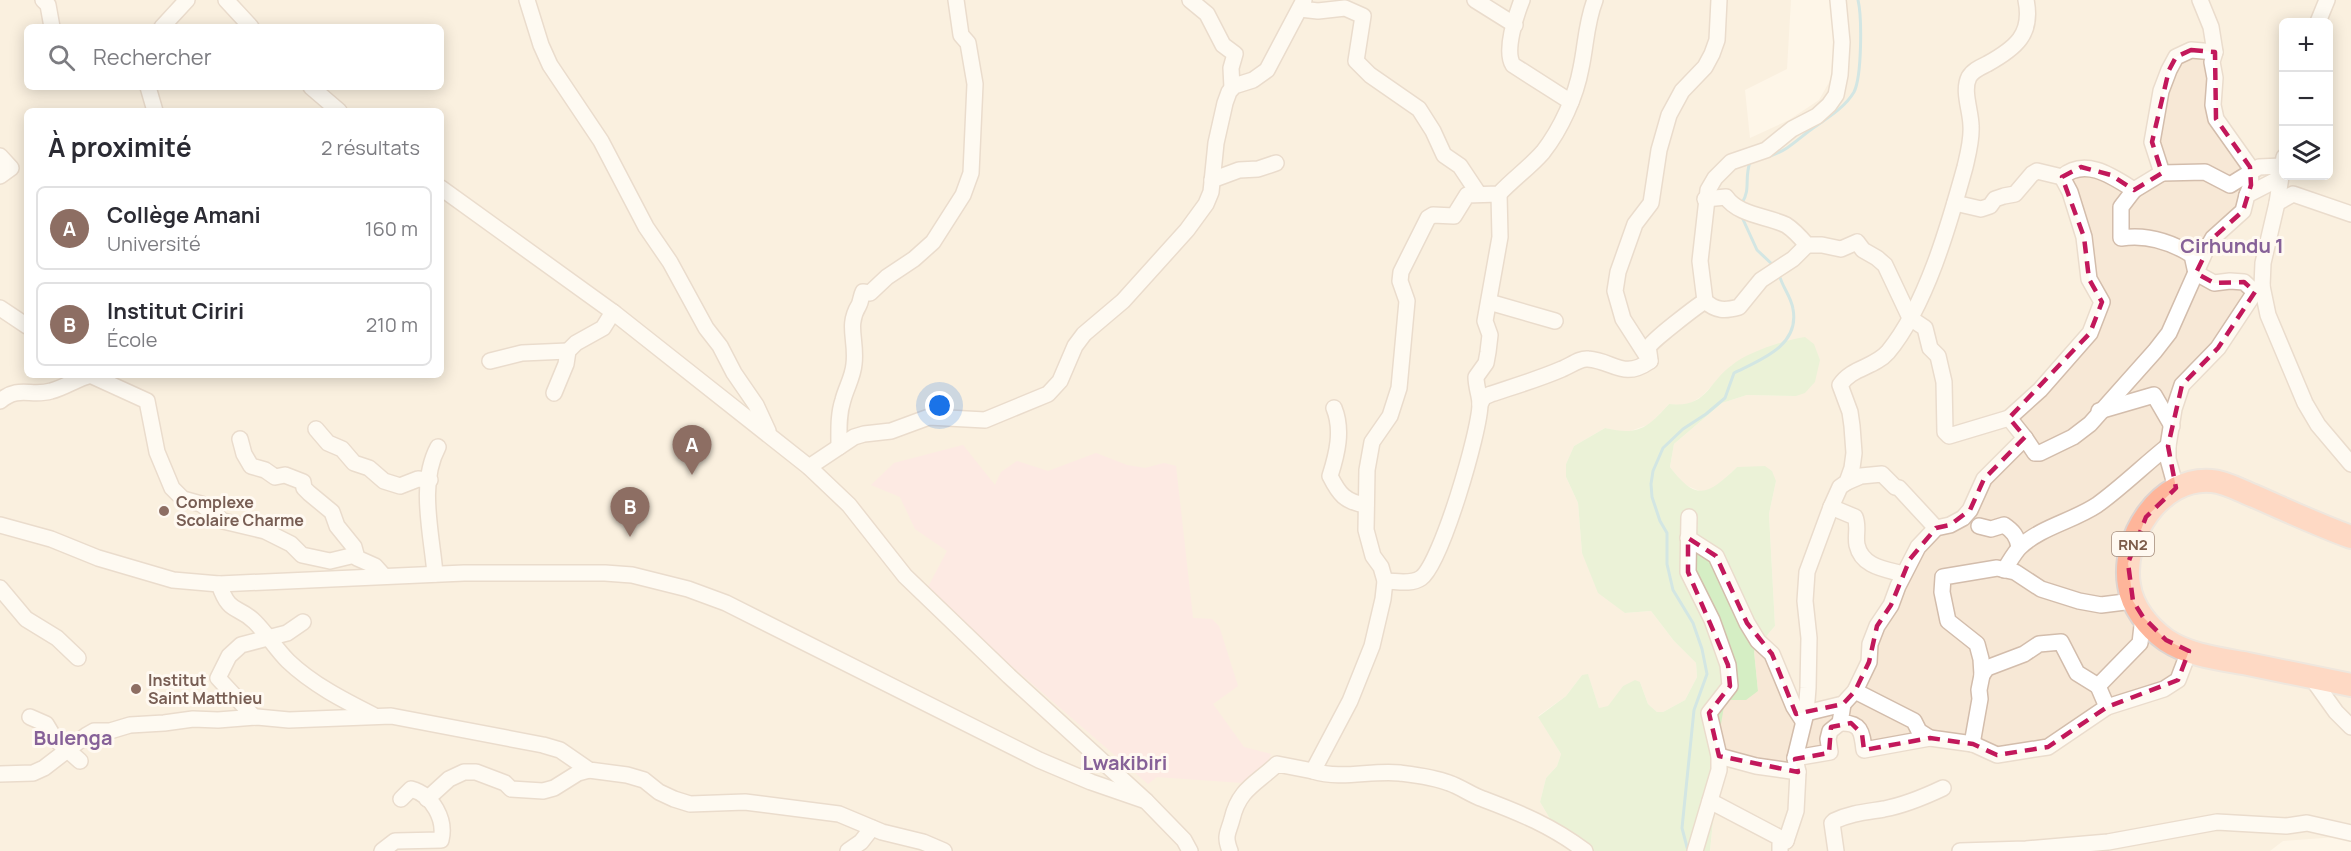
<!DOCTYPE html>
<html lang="fr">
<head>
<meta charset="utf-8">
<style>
  :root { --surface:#fff; --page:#f7f7f7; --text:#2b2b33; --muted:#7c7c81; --line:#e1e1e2; --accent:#d93025 }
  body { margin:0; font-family:Manrope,sans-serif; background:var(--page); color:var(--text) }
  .controls { position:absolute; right:18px; top:18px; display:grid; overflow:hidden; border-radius:9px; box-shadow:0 3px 15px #0003 }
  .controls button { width:54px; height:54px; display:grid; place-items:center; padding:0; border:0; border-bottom:2px solid var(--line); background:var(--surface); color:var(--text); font:30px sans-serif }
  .you { position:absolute; left:940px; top:406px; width:21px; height:21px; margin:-15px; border:4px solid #fff; border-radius:50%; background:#1a73e8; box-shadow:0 0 0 9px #1a73e833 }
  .badge { display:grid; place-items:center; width:39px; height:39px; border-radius:50%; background:var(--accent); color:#fff; font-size:20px; font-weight:700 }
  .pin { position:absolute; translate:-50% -50px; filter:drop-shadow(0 2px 3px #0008) }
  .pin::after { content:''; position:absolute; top:32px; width:21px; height:18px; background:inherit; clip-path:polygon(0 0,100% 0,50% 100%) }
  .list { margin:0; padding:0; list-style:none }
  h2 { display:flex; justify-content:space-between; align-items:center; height:78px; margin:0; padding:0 24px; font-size:26px }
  h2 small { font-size:20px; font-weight:400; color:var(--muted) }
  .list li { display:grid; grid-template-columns:39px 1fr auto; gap:18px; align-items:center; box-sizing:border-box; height:84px; margin:0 12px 12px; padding:0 12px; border:2px solid var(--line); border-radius:9px }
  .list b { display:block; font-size:22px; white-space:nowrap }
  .list p { margin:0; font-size:20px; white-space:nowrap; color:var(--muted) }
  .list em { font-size:20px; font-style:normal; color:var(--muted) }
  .icon { flex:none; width:33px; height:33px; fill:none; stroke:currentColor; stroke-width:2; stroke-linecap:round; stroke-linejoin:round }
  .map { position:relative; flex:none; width:2351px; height:851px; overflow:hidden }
  .search { position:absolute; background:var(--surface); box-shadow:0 3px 15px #0003; left:24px; top:24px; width:420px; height:66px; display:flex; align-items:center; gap:15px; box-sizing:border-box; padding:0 21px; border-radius:9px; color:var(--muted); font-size:22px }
  .panel { position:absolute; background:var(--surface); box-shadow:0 3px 15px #0003; left:24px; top:108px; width:420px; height:270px; border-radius:9px }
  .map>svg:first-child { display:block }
</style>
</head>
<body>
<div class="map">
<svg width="2351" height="851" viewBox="0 0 2351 851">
  <rect width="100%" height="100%" fill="#fef6e8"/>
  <!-- residential -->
  <path fill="#f7e8d6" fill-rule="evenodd" d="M0 0H1791L1787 69 1745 90 1750 138 1789 120 1819 100 1836 70 1832 0H2351V836L2283 841 2270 851H1710L1716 791 1727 771V760L1719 736 1722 707 1725 700 1758 691 1754 651 1775 626 1769 514 1776 481 1737 467 1715 488 1702 492 1683 484 1670 467 1674 444 1722 403 1747 395 1796 396 1732 365 1702 396 1686 406 1669 404 1650 424 1625 433 1605 428 1574 446 1566 464V477L1578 503 1582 553 1625 613 1651 611 1674 641 1696 663 1697 677 1685 700 1663 712H1657L1648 704 1640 682 1623 686 1608 707 1599 708 1588 675H1582L1566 696 1538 716 1561 754 1557 766 1546 778 1540 802 1569 851H0ZM2284 22H2328V176H2284ZM27 27H441V87H27ZM27 111H441V375H27Z"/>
  <!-- medical -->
  <path fill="#fddbde" d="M963 445 995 485 1001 472 1017 461 1048 471 1096 453 1127 465 1145 468 1164 463 1176 466 1193 618 1212 619 1219 626 1238 686 1213 704 1244 747 1271 754 1268 762 1249 780 1243 783 1157 777 1148 784 963 624 928 587 947 551 915 529 900 497 871 485 894 463Z"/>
  <!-- green -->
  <path fill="#d5eec4" d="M1805 337 1814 344 1820 360 1815 382 1805 393 1796 396 1747 395 1722 403 1674 444 1670 467C1697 503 1709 494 1737 467L1765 466 1772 471 1776 481 1769 514 1775 626 1754 651 1758 691 1746 700H1725L1719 736 1727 760V771L1716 791 1710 851H1569L1540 802 1546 778 1557 766 1561 754 1538 717 1566 696 1582 675 1588 674 1599 708 1608 706 1623 686 1635 680 1640 682 1648 704 1657 712H1663L1685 700 1697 677 1696 663 1674 641 1651 611 1625 613 1598 593 1582 553 1578 503 1566 477V464L1574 446 1605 428C1639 436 1647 428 1669 404 1708 408 1707 383 1732 365 1748 352 1784 340 1805 337Z"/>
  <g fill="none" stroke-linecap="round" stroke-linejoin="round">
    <!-- stream -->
    <g stroke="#9fd3de" stroke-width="3">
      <path d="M1770 156C1786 151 1796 141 1809 131 1824 120 1844 109 1854 92 1862 76 1862 17 1858 0"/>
      <path d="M1742 203C1751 189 1744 179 1750 162"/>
      <path d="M1741 215 1757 250 1774 266"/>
      <path d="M1688 851 1682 828 1694 710 1707 674 1702 649 1693 623 1673 590 1667 564V533L1660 521 1652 497 1651 484 1653 471 1663 448 1683 429 1706 414 1725 398 1734 373C1760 360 1800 346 1793 309 1791 296 1782 287 1779 274"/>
    </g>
    <!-- minor casing -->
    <g stroke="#d3bdac" stroke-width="18">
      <g id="minor">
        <path d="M43 0 48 5 52 27"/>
        <path d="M226 0 251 27"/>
        <path d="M527 0 541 45 550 65 601 141 646 227 670 262 706 328 720 346 734 373 756 405 768 431"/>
        <path d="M1190 0 1207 14 1223 45 1235 54 1231 68 1232 88"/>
        <path d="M1475 0 1515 25"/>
        <path d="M1522 0C1516 15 1504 51 1513 65L1571 102"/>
        <path d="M2200 0 2211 27 2215 52 2212 62 2215 78 2213 105 2216 119 2250 167 2251 185 2247 195"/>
        <path d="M1300 9 1318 11 1345 8 1363 16 1356 61 1370 75 1419 109 1433 131 1444 155 1460 166 1478 193"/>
        <path d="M2318 22 2327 0"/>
        <path d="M162 27 187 0"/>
        <path d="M148 87 155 111"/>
        <path d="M311 87 339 111"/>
        <path d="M0 156 11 168 0 176"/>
        <path d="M2284 157 2277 203 2263 263 2262 286 2268 315 2305 403 2318 425 2351 464"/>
        <path d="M2162 173 2205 172 2230 185 2259 167 2282 166"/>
        <path d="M1212 180 1239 170 1258 169 1276 163"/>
        <path d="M441 188 613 312 809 467 849 505 905 576 1009 676 1146 801 1184 840 1190 851"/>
        <path d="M2134 190 2121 207V238C2146 234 2171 242 2192 255L2196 273 2214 283 2230 281 2244 282 2255 292"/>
        <path d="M1705 199 1726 197C1738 215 1767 216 1786 225 1794 230 1801 238 1807 245H1822L1841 249 1857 242 1863 250 1877 258 1885 265 1910 318 1925 328 1930 348 1938 356 1944 382 1945 432 1949 436 2009 418 2025 438"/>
        <path d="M1955 203 1981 209 1990 206 1995 199 2004 196 2015 194 2032 174 2037 171 2062 177C2085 157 2112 176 2134 190L2162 173 2152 142 2161 91 2169 70 2176 57 2191 50 2215 52"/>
        <path d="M2277 203 2293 194 2351 214"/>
        <path d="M1807 245 1793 259 1761 280 1739 307C1725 311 1716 311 1705 301L1700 261 1708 190 1715 178 1731 162 1766 150 1792 129 1817 116 1829 105 1836 95 1840 75 1842 42 1838 0"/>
        <path d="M1489 302 1555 321"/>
        <path d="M0 308 27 326"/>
        <path d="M490 361 522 353 568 351"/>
        <path d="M1650 361 1623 319 1615 291 1618 272 1635 224 1651 203 1659 150 1669 115 1682 91 1705 67 1712 54 1717 40 1719 0"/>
        <path d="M90 375 147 401 157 452 172 488 183 499 201 504 223 521 265 531 291 544 302 555 330 561 355 555"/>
        <path d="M554 393 566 364 568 351 576 343 603 328 613 312"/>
        <path d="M0 401C19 385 31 397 51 391 64 388 76 379 91 375"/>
        <path d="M1480 404 1484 397 1491 394C1515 386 1539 379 1562 369 1570 366 1580 358 1588 359 1614 361 1623 380 1650 361 1650 357 1648 350 1649 347 1651 341 1697 306 1705 301"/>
        <path d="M1334 408C1343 430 1337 454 1330 476 1339 494 1345 502 1366 505"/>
        <path d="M2099 411 2154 395 2172 426"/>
        <path d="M2009 418 2040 390 2090 333 2102 302 2089 279 2084 237 2070 192 2062 177"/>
        <path d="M316 429 328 443 342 449 354 463 369 468 384 481 400 486 418 479 430 480"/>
        <path d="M240 439 244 454 251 466 265 470 275 477 285 475 303 482 304 488 309 493 332 512 337 526 354 547 357 558 375 566 384 576"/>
        <path d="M839 447C839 431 838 415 843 400 846 388 853 377 854 364 857 340 846 326 859 305 861 301 861 296 863 292L870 293 887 277 914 259 933 242 963 195 971 173 975 84 968 43 961 35 956 0"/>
        <path d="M809 467 854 437 864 434 891 431 929 417 985 420 1048 394 1060 381 1075 346 1084 334 1123 301 1187 230 1206 204 1211 192 1216 143 1225 103 1229 92 1234 86 1253 80 1267 70 1304 0"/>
        <path d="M1847 482 1861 476 1882 474 1895 487 1899 488 1936 528"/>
        <path d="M2176 488 2168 459V446L2174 409 2182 385 2218 348 2255 292 2262 286"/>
        <path d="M1831 507 1855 517C1859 526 1855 536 1857 545 1862 567 1885 569 1903 574"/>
        <path d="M1689 517 1688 572 1712 620 1728 665 1730 686 1709 713 1719 756V770L1695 851"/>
        <path d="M0 525 51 539 98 558 173 580 219 584 464 573H605L632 575 688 589 726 603 1039 760 1091 782 1146 801"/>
        <path d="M1979 526 1991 529 2004 525C2013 531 2017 536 2019 547"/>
        <path d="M1688 538 1716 556 1747 623 1758 641 1772 654 1794 707 1803 721"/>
        <path d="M2004 570C2009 563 2014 553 2020 547 2041 527 2073 521 2097 505 2122 487 2144 465 2168 446"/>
        <path d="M435 574C432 535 418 484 438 447"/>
        <path d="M1385 581C1396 581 1411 585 1421 578 1441 564 1480 431 1480 404 1480 396 1476 387 1476 377L1486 363 1488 352 1490 335 1485 321 1500 237 1499 194"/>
        <path d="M219 584C230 616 237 604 255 622 267 634 276 649 288 661 312 684 343 700 373 715"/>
        <path d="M0 588 26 619 57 638 78 658"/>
        <path d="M1982 675 1987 668 2024 654 2039 644 2061 642 2077 673 2098 686 2140 643 2143 617"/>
        <path d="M2311 677 2336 712 2351 727"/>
        <path d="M1855 691 1914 721 1919 731 1930 738 1973 744 1997 755 2048 747 2107 707 2098 686"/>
        <path d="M1843 704 1840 723C1861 722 1862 732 1864 750L1930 738"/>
        <path d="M2107 707 2164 689 2178 680 2189 651"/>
        <path d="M1806 713 1843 704 1855 691 1869 662 1870 644 1877 626 1891 605 1898 586 1918 547 1936 528 1950 525 1963 518 1970 510 1984 479 2025 438 2035 453H2040L2073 437 2090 424 2155 351 2169 333 2205 252 2213 238 2243 211 2247 195 2280 178"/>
        <path d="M30 717 46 724 55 739 80 761"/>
        <path d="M254 717 218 678 229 656 241 645 287 633 303 622"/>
        <path d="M1972 744 1980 699 1979 690 1982 675 1981 659 1977 644 1948 621 1942 592 1943 577 1997 568 2015 572 2041 589 2079 601 2101 605 2133 601"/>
        <path d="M1719 756 1756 766 1798 772"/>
        <path d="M1795 758 1830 752 1828 739 1830 731 1840 723"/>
        <path d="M1313 771C1342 780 1370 770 1400 773 1416 775 1434 777 1449 783 1461 787 1471 795 1483 799 1520 813 1552 826 1585 851"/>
        <path d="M0 774 33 773 44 768 87 735 94 731H110L130 725 164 723 193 719 218 720 257 717 289 720 391 716 543 745 560 750 589 770 627 775 644 780 659 792 674 799 690 804 745 802 839 814 882 832 923 842 944 851"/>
        <path d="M427 799 449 779 464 772H476L505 783 511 789 543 791 554 788 578 773 589 770"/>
        <path d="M1710 801 1786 841"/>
        <path d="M382 851 395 841 441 840C446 820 433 795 411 789L401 799"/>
        <path d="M848 851 861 842 872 828"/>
        <path d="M1230 851C1224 835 1228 834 1232 819 1239 789 1256 784 1277 764L1313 771 1350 701 1372 646 1383 599 1385 581 1381 567 1373 556 1366 530 1367 470 1372 442 1390 416 1399 388 1407 301 1400 281 1401 272 1428 218 1433 215 1454 216 1467 195 1499 194C1513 179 1530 167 1543 152 1561 129 1576 96 1581 68 1586 45 1586 23 1595 0"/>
        <path d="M1780 851V844L1786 841 1796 811 1798 772 1795 758 1806 713 1808 688 1809 638 1805 601 1807 572 1831 507 1840 487 1847 482 1852 468 1854 453 1852 426 1850 412 1840 385C1852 367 1874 368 1888 352 1926 306 1949 225 1965 167 1968 154 1972 140 1971 126 1971 111 1962 91 1969 77 1973 70 1981 67 1987 64 2016 48 2033 34 2026 0"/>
        <path d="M1836 851 1832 823 1834 821C1851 813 1866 812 1884 809 1905 805 1924 797 1943 788"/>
        <path d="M1960 851 2026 849 2108 842 2217 822 2286 826 2307 823 2351 833"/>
      </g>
    </g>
    <!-- highway casing -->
    <g stroke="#ddd4d0" stroke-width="26">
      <path id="highway" d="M2351 537C2318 525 2286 510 2254 496 2241 491 2226 482 2212 481 2160 476 2121 538 2129 585 2132 607 2148 627 2166 640 2190 656 2221 659 2248 664 2283 671 2317 678 2351 685"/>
    </g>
    <!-- minor -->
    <use href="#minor" stroke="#fff" stroke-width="15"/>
    <!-- highway -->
    <use href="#highway" stroke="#feb59a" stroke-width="22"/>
  </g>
  <!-- marked area -->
  <path d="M0 0H2351V851H0ZM2191 50 2215 52 2216 119 2250 167 2251 185 2243 211 2213 238 2196 273 2214 283 2244 282 2255 292 2218 348 2182 385 2168 446 2176 488 2146 517 2128 563 2133 601 2143 617 2166 640 2189 651 2178 680 2107 707 2048 747 1997 755 1973 744 1930 738 1864 750 1862 734 1851 723 1831 727 1829 753 1795 759 1798 772 1719 756 1709 713 1730 686 1728 665 1688 572V538L1716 556 1747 623 1772 654 1796 714 1843 704 1855 691 1869 662 1877 626 1891 605 1910 559 1936 528 1950 525 1970 510 1984 479 2025 437 2009 418 2090 333 2102 302 2089 279 2084 237 2062 177 2081 167 2111 175 2134 190 2162 173 2152 142 2169 70 2176 57Z" fill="#fef6e8" fill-opacity=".55" fill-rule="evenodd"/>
  <path fill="none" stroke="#c2185b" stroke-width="4.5" stroke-dasharray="12 8" stroke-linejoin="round" d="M2191 50 2215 52 2216 119 2250 167 2251 185 2243 211 2213 238 2196 273 2214 283 2244 282 2255 292 2218 348 2182 385 2168 446 2176 488 2146 517 2128 563 2133 601 2143 617 2166 640 2189 651 2178 680 2107 707 2048 747 1997 755 1973 744 1930 738 1864 750 1862 734 1851 723 1831 727 1829 753 1795 759 1798 772 1719 756 1709 713 1730 686 1728 665 1688 572V538L1716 556 1747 623 1772 654 1796 714 1843 704 1855 691 1869 662 1877 626 1891 605 1910 559 1936 528 1950 525 1970 510 1984 479 2025 437 2009 418 2090 333 2102 302 2089 279 2084 237 2062 177 2081 167 2111 175 2134 190 2162 173 2152 142 2169 70 2176 57Z"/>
  <!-- markers -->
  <g fill="#8d6e63" stroke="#fff9f1" stroke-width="2">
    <circle cx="164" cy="511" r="6"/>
    <circle cx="136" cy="689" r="6"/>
  </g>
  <g text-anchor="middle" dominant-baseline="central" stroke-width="6" stroke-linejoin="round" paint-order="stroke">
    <!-- shield labels -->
    <rect fill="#fff9f1" stroke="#a38a7b" stroke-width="1.5" x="2112" y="532" width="42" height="24" rx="4.5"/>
    <g font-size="15" font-weight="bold" fill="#7c5b49">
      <text x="2133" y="544">RN2</text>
    </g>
    <!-- education labels -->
    <g font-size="16" font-weight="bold" fill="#785e54" stroke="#fff9f1" text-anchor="start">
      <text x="176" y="502">Complexe<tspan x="176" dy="18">Scolaire Charme</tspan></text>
      <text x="148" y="680">Institut<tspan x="148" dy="18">Saint Matthieu</tspan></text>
    </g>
    <!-- quarter labels -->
    <g font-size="20" font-weight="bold" fill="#866198" stroke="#fff9f1">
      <text x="2232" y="245">Cirhundu 1</text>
      <text x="73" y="737">Bulenga</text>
      <text x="1125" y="762">Lwakibiri</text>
    </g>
  </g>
</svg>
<div class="controls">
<button>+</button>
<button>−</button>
<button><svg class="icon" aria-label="layers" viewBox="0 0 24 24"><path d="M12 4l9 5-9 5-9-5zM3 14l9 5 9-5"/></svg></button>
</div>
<div class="you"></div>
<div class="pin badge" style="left:692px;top:475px;background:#8d6e63">A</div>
<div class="pin badge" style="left:630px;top:537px;background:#8d6e63">B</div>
<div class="search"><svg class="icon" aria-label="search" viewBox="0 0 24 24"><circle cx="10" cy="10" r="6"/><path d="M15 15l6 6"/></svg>Rechercher</div>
<section class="panel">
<h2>À proximité<small>2 résultats</small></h2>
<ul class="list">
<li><span class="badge" style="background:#8d6e63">A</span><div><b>Collège Amani</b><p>Université</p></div><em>160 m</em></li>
<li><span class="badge" style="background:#8d6e63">B</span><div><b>Institut Ciriri</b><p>École</p></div><em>210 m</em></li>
</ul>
</section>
</div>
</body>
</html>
